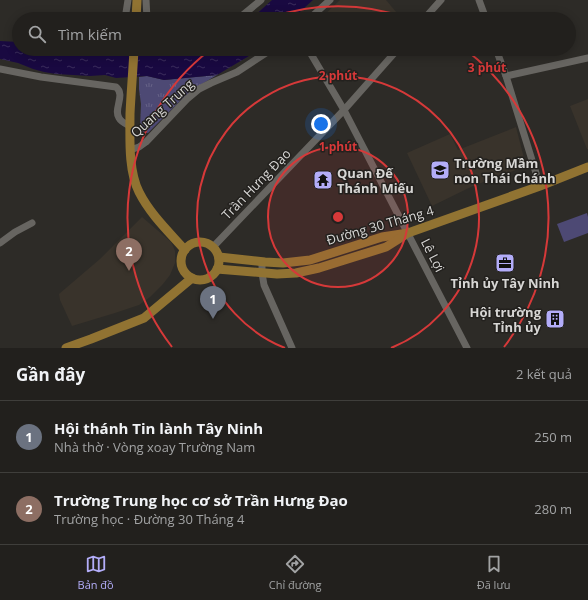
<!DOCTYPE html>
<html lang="vi">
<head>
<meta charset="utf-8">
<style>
  :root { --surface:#22201d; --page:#2a2826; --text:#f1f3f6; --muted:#a2a3a4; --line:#3f3e3b; --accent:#b3adf9 }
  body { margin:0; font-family:"Open Sans",sans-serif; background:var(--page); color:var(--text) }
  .you { position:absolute; left:321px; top:124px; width:14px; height:14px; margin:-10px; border:3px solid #fff; border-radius:50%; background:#1a73e8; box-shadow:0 0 0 6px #1a73e833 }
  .badge { display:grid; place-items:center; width:26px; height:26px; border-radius:50%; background:var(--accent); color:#fff; font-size:13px; font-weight:700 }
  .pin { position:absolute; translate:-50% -33px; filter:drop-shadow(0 1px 2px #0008) }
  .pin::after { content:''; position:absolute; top:21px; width:14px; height:12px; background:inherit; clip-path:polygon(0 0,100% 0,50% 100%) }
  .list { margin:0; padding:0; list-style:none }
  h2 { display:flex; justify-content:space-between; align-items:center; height:52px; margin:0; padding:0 16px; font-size:17px }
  h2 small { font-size:13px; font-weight:400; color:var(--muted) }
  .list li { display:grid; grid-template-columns:26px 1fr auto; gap:12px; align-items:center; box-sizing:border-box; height:72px; padding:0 16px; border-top:1px solid var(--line) }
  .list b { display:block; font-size:15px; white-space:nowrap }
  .list p { margin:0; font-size:13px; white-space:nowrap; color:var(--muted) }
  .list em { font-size:13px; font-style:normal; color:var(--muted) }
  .icon { flex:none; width:22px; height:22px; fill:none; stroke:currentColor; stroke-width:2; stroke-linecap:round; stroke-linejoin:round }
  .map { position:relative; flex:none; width:588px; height:348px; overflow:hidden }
  .search { position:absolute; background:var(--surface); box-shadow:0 2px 10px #0003; left:12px; right:12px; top:12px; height:44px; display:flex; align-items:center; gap:10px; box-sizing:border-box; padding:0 14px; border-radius:22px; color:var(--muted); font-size:15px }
  .sheet { height:196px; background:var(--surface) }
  nav { display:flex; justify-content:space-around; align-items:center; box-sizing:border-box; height:56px; border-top:1px solid var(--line); background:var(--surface); font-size:11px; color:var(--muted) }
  nav a { display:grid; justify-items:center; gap:2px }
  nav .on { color:var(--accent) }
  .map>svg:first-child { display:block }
</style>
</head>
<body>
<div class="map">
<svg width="588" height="348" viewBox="0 0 588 348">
  <defs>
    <pattern id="grass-tufts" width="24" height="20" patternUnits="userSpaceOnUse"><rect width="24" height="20" fill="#4d4974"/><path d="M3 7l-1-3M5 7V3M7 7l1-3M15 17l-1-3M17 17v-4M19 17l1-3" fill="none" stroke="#666287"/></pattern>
    <pattern id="water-ripples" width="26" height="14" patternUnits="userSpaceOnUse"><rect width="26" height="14" fill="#190941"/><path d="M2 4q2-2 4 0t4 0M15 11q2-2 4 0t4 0" fill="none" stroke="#3a2c5c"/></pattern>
  </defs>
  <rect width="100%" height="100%" fill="#2d2b27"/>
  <!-- built -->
  <g fill="#39332b">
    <path d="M340 0H386L402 19H320Z"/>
    <path d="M588 99V149H587L570 106Z"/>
    <path d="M516 127 525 162 524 165 521 168 473 186 432 206 407 153 450 134 458 150Z"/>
    <path d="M142 217 171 242 173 246 175 251V263L170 275 163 284 150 297 139 305 115 313 72 326 60 300 59 294 100 259Z"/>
  </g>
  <!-- grass -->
  <path fill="url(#grass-tufts)" d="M217 75 197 87 181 100 148 133 142 132 140 128 141 104 139 89V77L147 76 164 80Z"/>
  <!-- pitch -->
  <path fill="#4d4974" d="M587 213 588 217V233L564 242 557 224Z"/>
  <!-- water -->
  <g fill="url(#water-ripples)">
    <path d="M272 0H313L292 19H251Z"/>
    <path d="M0 41 19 42V49H257L249 56 217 75 164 80 147 76 116 78 105 75 90 76 56 74 44 72 33 69 18 63 0 59Z"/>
  </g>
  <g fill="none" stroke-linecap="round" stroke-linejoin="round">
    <!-- minor -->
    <g stroke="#676561" stroke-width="7">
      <path d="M146 0 147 19"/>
      <path d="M479 0 486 19"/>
      <path d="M125 19 128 0"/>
      <path d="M238 19 261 0"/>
      <path d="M309 19 330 0"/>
      <path d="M424 19 441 0"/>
      <path d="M308 49 344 110 467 348"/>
      <path d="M496 49 506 76 540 186"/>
      <path d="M0 69 41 77 116 87C126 95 113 109 119 118 121 122 126 124 130 126"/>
      <path d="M506 76 588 58"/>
      <path d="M130 150 139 147 146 142 187 99 199 89 211 83 237 72 272 49"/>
      <path d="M0 243 15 232 32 223"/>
      <path d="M213 247 344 110 398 49"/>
      <path d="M262 262V273L264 285 292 348"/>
    </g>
    <!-- major -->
    <g stroke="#917332" stroke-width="9">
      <path d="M136 19 137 0"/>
      <path d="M134 49C133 71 131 92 130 114 130 138 128 170 139 192 150 214 169 232 185 250"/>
      <circle cx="200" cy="261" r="19"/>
      <path d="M219 257 265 262 283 263 310 260 382 237 408 233 540 186 588 167"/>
      <path d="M217 269 277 274 296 273 319 268 386 247 405 235"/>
      <path d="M66 348 91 339 144 318 192 278"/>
    </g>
  </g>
  <!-- distance rings -->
  <circle cx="338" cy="217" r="70" fill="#d63939" fill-opacity=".12"/>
  <g fill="none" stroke="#d63939" stroke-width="2">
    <circle cx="338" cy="217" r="70"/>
    <path d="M285 348A141 141 0 1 1 391 348"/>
    <path d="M172 347A211 211 0 0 1 210 50M266 19A211 211 0 0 1 410 19M466 50A211 211 0 0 1 504 347"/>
  </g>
  <!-- icons -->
  <defs>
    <g id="school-square" transform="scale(1)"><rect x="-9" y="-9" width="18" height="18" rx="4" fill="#b3adf9" stroke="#23211e"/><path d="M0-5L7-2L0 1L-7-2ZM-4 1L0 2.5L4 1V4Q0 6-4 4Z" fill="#111"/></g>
    <g id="temple-square" transform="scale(1)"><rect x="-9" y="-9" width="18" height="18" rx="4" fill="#b3adf9" stroke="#23211e"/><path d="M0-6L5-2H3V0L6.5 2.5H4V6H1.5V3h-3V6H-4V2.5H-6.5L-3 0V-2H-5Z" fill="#111"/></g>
    <g id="office-square" transform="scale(1)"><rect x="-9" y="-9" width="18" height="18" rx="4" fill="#b3adf9" stroke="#23211e"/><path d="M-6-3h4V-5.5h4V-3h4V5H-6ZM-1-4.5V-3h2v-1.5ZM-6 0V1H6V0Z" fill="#111"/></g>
    <g id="building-square" transform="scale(1)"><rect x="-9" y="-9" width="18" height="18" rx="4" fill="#b3adf9" stroke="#23211e"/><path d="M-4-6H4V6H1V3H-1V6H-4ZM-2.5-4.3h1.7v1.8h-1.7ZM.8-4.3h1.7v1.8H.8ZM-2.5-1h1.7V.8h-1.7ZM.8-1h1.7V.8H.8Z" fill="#111"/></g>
  </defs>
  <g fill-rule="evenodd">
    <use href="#school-square" x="440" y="170"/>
    <use href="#temple-square" x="323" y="180"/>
    <use href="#office-square" x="505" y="263"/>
    <use href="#building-square" x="555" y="319"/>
  </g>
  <g text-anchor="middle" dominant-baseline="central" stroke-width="3" stroke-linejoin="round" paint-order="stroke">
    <!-- street labels -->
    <g font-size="13" fill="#d7d6d4" stroke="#23211e">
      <text transform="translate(162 108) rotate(-42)">Quang Trung</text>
      <text transform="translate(256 184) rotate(-46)">Trần Hưng Đạo</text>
      <text transform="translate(380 225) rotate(-16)">Đường 30 Tháng 4</text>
      <text transform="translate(433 255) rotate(63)">Lê Lợi</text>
    </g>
    <!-- poi labels -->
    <g font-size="13" font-weight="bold" fill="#d7d6d4" stroke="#23211e" text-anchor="start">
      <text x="454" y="163">Trường Mầm<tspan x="454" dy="15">non Thái Chánh</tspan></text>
      <text x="337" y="173">Quan Đế<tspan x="337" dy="15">Thánh Miếu</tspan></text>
      <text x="505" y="283" text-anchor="middle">Tỉnh ủy Tây Ninh</text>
      <text x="541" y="312" text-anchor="end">Hội trường<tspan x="541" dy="15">Tỉnh ủy</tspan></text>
    </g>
  </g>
  <circle cx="338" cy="217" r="6" fill="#d63939" stroke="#23211e" stroke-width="2"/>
  <g font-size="12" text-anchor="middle" font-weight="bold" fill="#d63939" stroke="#23211e" stroke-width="3" stroke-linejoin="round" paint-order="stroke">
    <text x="487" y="72">3 phút</text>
    <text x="338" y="80">2 phút</text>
    <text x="338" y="151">1 phút</text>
  </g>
</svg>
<div class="you"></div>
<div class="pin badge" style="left:213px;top:319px;background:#6b7280">1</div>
<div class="pin badge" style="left:129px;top:271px;background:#8d6e63">2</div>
<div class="search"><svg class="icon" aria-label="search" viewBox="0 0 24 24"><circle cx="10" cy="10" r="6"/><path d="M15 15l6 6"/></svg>Tìm kiếm</div>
</div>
<section class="sheet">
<h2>Gần đây<small>2 kết quả</small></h2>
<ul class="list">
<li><span class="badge" style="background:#6b7280">1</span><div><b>Hội thánh Tin lành Tây Ninh</b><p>Nhà thờ · Vòng xoay Trường Nam</p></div><em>250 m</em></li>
<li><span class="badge" style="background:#8d6e63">2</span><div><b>Trường Trung học cơ sở Trần Hưng Đạo</b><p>Trường học · Đường 30 Tháng 4</p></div><em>280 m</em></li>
</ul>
</section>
<nav>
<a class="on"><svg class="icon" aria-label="map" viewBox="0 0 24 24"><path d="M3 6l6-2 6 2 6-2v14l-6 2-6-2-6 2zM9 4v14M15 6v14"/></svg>Bản đồ</a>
<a><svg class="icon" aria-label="directions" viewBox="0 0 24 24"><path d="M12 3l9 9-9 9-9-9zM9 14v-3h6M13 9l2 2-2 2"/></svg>Chỉ đường</a>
<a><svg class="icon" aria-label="saved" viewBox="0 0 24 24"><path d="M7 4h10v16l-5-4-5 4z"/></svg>Đã lưu</a>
</nav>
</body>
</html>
